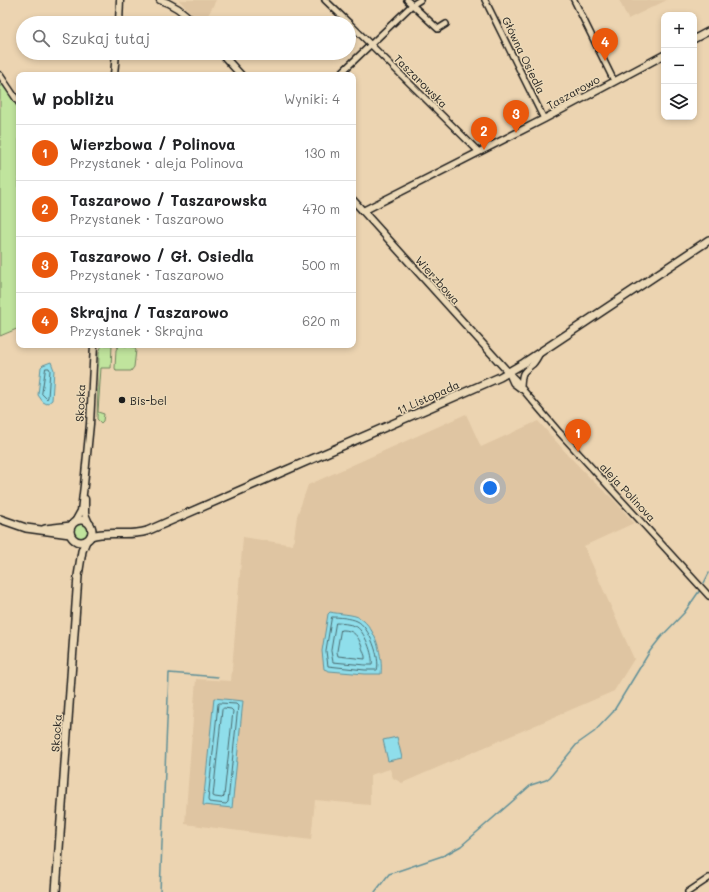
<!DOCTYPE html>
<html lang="pl">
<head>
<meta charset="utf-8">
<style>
  :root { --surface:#fff; --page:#f6f6f6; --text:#202124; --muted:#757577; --line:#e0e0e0; --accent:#ea580c }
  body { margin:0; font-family:Mali,sans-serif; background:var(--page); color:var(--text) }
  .controls { position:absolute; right:12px; top:12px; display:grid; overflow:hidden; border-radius:8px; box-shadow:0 2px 6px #0003 }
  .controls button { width:36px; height:36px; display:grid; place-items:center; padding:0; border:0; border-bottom:1px solid var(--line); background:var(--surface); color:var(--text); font:20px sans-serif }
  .you { position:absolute; left:490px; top:488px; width:14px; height:14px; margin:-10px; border:3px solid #fff; border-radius:50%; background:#1a73e8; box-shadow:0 0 0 6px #1a73e833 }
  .badge { display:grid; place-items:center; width:26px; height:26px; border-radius:50%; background:var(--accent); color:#fff; font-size:13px; font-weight:700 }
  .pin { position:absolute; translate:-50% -33px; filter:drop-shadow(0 1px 2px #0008) }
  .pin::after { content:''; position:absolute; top:21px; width:14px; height:12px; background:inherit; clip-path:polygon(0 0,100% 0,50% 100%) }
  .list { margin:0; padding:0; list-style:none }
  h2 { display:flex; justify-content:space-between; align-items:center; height:52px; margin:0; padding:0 16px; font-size:17px }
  h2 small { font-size:13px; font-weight:400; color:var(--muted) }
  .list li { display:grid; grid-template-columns:26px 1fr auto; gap:12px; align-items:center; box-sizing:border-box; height:56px; padding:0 16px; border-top:1px solid var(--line) }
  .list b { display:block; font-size:15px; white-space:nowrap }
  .list p { margin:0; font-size:13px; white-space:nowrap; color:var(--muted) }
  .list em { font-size:13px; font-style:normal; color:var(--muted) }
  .icon { flex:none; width:22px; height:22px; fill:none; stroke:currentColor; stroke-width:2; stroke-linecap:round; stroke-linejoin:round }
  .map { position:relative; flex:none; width:709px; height:892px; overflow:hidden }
  .search { position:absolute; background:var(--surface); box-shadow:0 2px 6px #0003; left:16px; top:16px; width:340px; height:44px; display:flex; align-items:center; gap:10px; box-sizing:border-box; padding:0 14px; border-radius:22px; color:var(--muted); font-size:15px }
  .panel { position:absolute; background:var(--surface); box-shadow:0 2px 6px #0003; left:16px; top:72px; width:340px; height:276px; border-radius:8px }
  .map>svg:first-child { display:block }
</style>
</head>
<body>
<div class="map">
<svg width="709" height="892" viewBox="0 0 709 892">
  <rect width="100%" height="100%" fill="#ecd4b1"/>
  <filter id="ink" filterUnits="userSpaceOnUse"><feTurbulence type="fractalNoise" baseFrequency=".025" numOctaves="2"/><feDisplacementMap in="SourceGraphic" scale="8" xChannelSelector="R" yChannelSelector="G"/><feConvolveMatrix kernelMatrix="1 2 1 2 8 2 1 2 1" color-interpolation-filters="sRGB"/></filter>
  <g filter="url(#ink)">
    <!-- built -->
    <g fill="#dfc5a2">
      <path d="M179 0H216L204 23H200Z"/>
      <path d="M619 0H667L628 19Z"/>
      <path d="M466 414 481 447 538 421 569 456 594 482 613 499 634 523 584 546 634 659 614 691 402 783 393 778 390 769 370 775V805L315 800 311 840 185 824 196 679 231 681 243 537 293 545 297 516 308 485Z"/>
    </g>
    <!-- green -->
    <g fill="#c0e49d" stroke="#6e805c">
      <path d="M0 80 19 106V328L0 336Z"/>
      <path d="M102 345H112L111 368H101L98 412 104 414 103 421 101 423 97 419 99 352Z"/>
      <path d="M119 345 133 347 136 350 134 367 131 371H116L115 368 116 350Z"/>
      <circle cx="81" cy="531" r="8"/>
    </g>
    <!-- water -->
    <g fill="#8fdeeb" stroke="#619098">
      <path d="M51 362 54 370 52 400 47 404 43 402 38 395 41 367 43 365Z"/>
      <path d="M330 612C338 614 354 614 360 618 376 628 383 657 381 674H365L329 671 324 669 322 651 328 614Z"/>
      <path d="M214 698 243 701 232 808 203 805Z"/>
      <path d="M397 737 402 758 388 761 383 740Z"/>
    </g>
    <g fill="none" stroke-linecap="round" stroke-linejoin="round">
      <!-- shore -->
      <g stroke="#4a6a6f" stroke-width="1">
        <path d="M46 368H49L50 370 48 397 47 399 42 394Z"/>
        <path d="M332 617C339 617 351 618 357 621 369 626 381 659 377 670H365L328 666 326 651Z"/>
        <path d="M336 623C341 623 350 624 355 626 364 629 374 656 372 665H365L333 662 331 651Z"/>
        <path d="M341 630C359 629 360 643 365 656V659L338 656 337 652Z"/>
        <path d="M220 703 236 704 238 706 228 802 226 804 209 802 208 800 218 704Z"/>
        <path d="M224 708 231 709 233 711 224 796 222 798 215 797 213 796 222 710Z"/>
      </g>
      <!-- stream -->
      <g stroke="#619098" stroke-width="1.5">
        <path d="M704 583 709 573"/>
        <path d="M160 892 169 673 218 677"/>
        <path d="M375 892 389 874 445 855 461 846 531 785 546 780 550 777 577 744 594 732 613 712 650 651 661 637 684 613 700 590"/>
      </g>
      <!-- minor casing -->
      <g stroke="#1c1c1c" stroke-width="8">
        <g id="minor">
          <path d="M325 0 349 23"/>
          <path d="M407 0 438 29 446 24"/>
          <path d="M485 0 544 119"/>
          <path d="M574 0 614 81"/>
          <path d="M349 23 479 152"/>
          <path d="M0 75 19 103"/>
          <path d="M339 75 412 5 420 0"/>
          <path d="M509 373 516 380 524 391 559 432 709 596"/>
          <path d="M509 374 513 383 521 389"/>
          <path d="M521 386C522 372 522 373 533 364 536 361 538 357 540 353"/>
          <path d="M688 892 709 878"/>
        </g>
      </g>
      <!-- tertiary casing -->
      <g stroke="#1c1c1c" stroke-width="9">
        <g id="tertiary">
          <path d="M160 0C174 4 184 12 194 23"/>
          <path d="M119 23 120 0"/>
          <path d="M694 39 709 31"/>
          <path d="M221 53 241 75"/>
          <path d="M114 75 116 53"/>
          <path d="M353 200 509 373"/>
          <path d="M363 211 544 119 664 55"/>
          <path d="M85 499V514L88 521"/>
          <path d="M76 520 81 511 84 485 90 424 94 345"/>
        </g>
      </g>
      <!-- secondary casing -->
      <g stroke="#1c1c1c" stroke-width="10">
        <g id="secondary">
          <path d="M0 519 26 528 70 534"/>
          <circle cx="81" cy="531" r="11"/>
          <path d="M45 529 71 526"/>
          <path d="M91 536C109 530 128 537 147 531L500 377 524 363 709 240"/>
          <path d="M56 892 78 576 82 551 86 541"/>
        </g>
      </g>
      <!-- minor -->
      <use href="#minor" stroke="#ecd9b7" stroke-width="5"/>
      <!-- tertiary -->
      <use href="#tertiary" stroke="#ecd9b7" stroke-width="6"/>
      <!-- secondary -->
      <use href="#secondary" stroke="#ecd9b7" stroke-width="7"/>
    </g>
  </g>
  <!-- markers -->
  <circle fill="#1c1c1c" stroke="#ecd9b7" stroke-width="1.5" cx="122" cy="400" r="4"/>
  <g text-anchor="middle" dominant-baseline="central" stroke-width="3" stroke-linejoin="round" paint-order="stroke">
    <!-- street labels -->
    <g font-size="11" fill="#1c1c1c" stroke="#ecd9b7">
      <text transform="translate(524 55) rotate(64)">Główna Osiedla</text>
      <text transform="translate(421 81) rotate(45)">Taszarowska</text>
      <text transform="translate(573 92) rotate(-29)">Taszarowo</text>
      <text transform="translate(438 280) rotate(48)">Wierzbowa</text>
      <text transform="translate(428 397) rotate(-24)">11 Listopada</text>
      <text transform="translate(80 403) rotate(-87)">Skocka</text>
      <text transform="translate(628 492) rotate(47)">aleja Polinova</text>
      <text transform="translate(56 733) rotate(-86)">Skocka</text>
    </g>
    <!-- poi labels -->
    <g font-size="11" fill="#1c1c1c" stroke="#ecd9b7" text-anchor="start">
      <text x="130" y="400">Bis-bel</text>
    </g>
  </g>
</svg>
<div class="controls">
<button>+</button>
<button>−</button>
<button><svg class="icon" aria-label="layers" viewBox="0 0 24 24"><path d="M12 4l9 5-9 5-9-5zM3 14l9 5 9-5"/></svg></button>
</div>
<div class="you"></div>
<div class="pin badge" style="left:578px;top:452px">1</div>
<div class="pin badge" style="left:484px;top:150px">2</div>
<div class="pin badge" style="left:516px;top:133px">3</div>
<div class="pin badge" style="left:605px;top:61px">4</div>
<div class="search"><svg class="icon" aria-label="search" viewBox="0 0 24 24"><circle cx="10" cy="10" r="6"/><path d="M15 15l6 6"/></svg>Szukaj tutaj</div>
<section class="panel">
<h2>W pobliżu<small>Wyniki: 4</small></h2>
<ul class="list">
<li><span class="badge">1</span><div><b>Wierzbowa / Polinova</b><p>Przystanek · aleja Polinova</p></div><em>130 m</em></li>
<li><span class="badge">2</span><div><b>Taszarowo / Taszarowska</b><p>Przystanek · Taszarowo</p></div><em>470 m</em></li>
<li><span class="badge">3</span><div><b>Taszarowo / Gł. Osiedla</b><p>Przystanek · Taszarowo</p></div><em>500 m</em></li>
<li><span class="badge">4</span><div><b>Skrajna / Taszarowo</b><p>Przystanek · Skrajna</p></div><em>620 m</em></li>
</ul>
</section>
</div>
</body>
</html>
